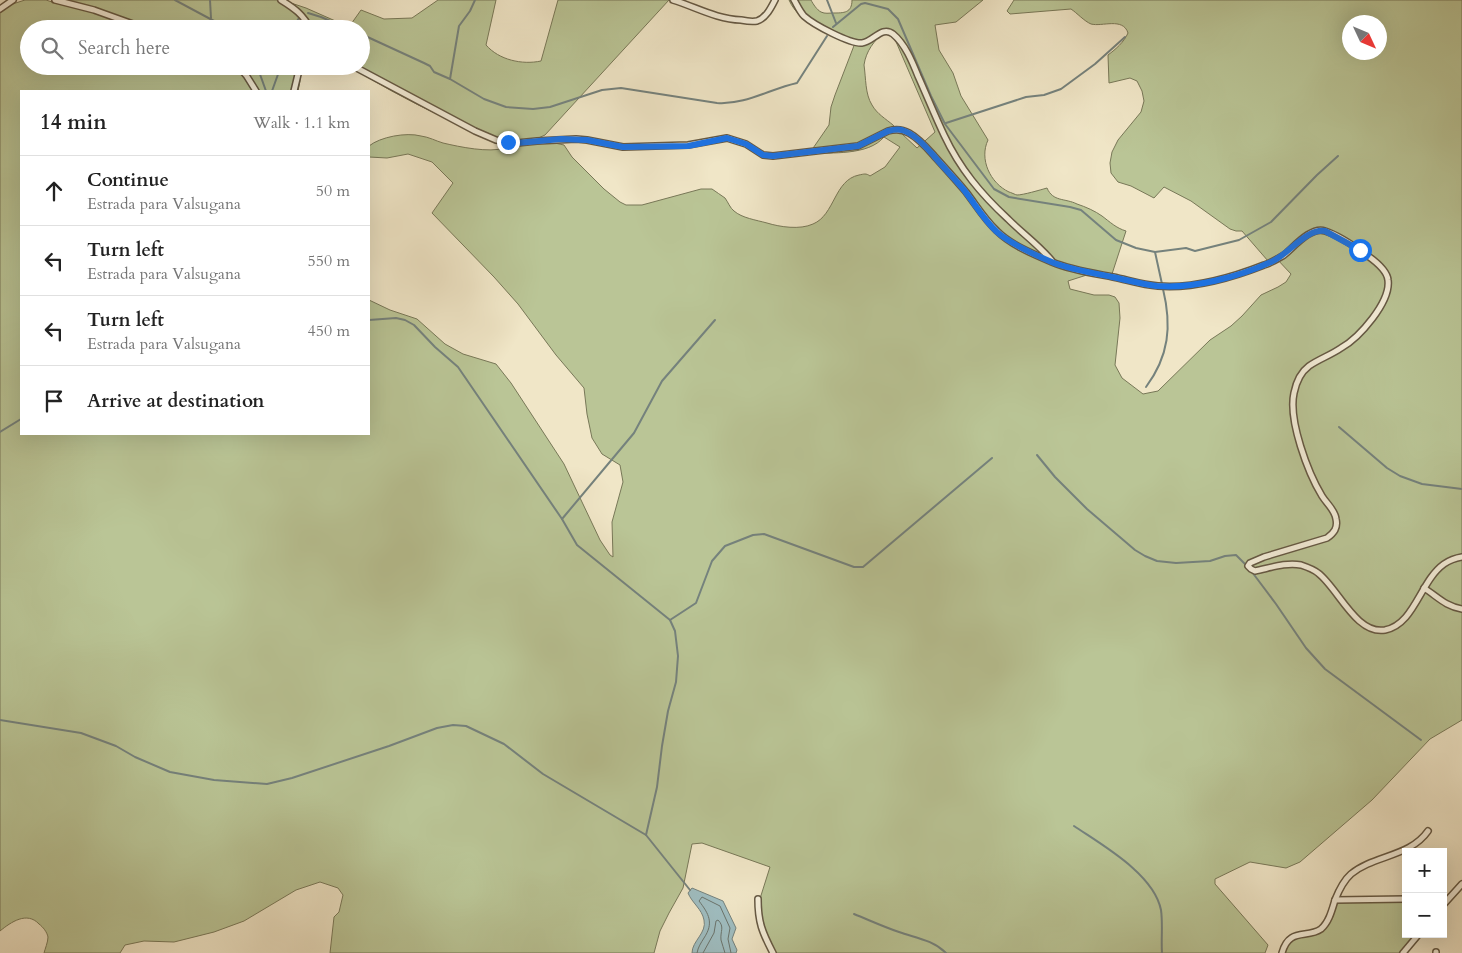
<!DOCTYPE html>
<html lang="en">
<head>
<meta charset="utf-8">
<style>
  :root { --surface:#fff; --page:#f6f6f6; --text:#222; --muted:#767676; --line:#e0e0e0 }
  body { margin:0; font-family:Cardo,serif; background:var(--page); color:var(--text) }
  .controls { position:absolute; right:15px; bottom:15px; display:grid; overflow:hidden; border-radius:0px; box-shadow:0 5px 20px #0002 }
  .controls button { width:45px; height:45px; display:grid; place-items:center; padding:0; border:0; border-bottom:1px solid var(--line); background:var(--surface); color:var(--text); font:25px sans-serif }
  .compass { position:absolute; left:1342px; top:15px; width:45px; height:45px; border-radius:50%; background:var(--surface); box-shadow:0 5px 20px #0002; rotate:134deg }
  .stop { position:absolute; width:15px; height:15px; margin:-11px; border:4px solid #1a73e8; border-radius:50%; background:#fff }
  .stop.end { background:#1a73e8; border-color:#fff; box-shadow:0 1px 5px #0008 }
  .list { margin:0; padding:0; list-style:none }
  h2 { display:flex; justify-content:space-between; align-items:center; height:65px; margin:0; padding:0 20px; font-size:21px }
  h2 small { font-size:16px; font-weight:400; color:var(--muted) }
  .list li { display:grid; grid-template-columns:32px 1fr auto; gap:15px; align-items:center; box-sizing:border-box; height:70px; padding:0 20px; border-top:1px solid var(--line) }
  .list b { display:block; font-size:19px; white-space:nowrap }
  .list p { margin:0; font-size:16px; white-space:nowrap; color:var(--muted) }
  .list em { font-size:16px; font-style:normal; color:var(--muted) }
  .icon { flex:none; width:28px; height:28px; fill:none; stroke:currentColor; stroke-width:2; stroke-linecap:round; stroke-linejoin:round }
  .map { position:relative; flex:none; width:1462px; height:953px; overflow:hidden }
  .search { position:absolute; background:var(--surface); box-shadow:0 5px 20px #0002; left:20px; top:20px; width:350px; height:55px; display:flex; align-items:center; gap:12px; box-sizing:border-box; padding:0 18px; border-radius:28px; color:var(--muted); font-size:19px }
  .panel { position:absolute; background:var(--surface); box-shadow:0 5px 20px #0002; left:20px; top:90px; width:350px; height:345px; border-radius:0px }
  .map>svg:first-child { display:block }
</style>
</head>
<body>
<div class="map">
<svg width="1462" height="953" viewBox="0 0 1462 953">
  <rect width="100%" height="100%" fill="#f0e6c7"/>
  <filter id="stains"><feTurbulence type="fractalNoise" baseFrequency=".004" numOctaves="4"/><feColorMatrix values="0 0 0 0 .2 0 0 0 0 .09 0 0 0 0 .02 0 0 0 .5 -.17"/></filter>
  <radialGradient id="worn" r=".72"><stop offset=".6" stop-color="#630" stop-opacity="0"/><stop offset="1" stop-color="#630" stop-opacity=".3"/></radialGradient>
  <!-- green -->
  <g fill="#bac596" stroke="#787858" fill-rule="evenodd">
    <path d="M25 0H46L55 3 56 0H282L306 8 349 27 361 10 384 19 412 18 438 0H496L486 45C499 60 522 65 541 61L558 0H669L545 135 536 139 564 145 572 157 604 189 620 202 626 205H642L701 189H712C716 192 721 195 725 198 728 202 730 208 734 211 742 218 756 220 767 223 780 227 800 230 813 224 835 215 834 180 859 175 864 174 866 173 870 176L885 167 900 147 884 137C868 156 832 152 809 154L829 125 831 107 835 95 855 43C831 33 800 25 789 0H811C813 4 817 10 821 12 825 14 829 13 833 13 844 13 852 13 852 0H983L956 22 935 25 939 50 953 73 961 96 988 140C979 159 990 183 1009 192 1010 192 1016 195 1017 195 1023 195 1040 190 1047 188 1053 202 1065 198 1077 204 1086 207 1095 211 1102 216 1110 222 1116 228 1126 231L1112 274 1093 273 1068 281 1070 289 1094 295H1109L1115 297 1119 303 1120 318 1115 365 1122 378 1143 394 1158 391 1210 340 1231 326 1242 316 1261 295 1278 287 1286 282 1291 274 1276 258 1268 261 1242 231H1236L1230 229 1191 201 1164 187 1154 198 1131 186 1118 182 1111 173 1110 163 1112 152 1118 140 1141 112 1144 101 1142 91 1137 81 1130 78 1109 83 1108 55C1116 49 1124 42 1128 33 1123 17 1102 27 1091 24 1084 21 1077 13 1071 9L1010 14 1007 11 1014 0H1462V720L1430 739 1372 800 1300 862 1286 868 1250 862 1215 879V884L1268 945 1265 953H776L760 920 758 905 770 867 702 843 692 844 683 888 669 913 660 931 654 953H330L334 917 339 912 343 895 338 888 320 882 296 890 244 921 214 932 174 942 144 941 125 945 120 953H44C45 949 48 942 48 937 47 932 43 927 39 924 27 911 11 922 0 931V8ZM1350 22H1380V52H1350ZM29 29H361V66H347C367 76 385 88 405 98 438 116 473 129 505 148 489 153 460 147 443 143 436 141 429 137 421 136 406 132 380 137 369 146V157L387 158 408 154 432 162 453 183 432 213 494 277 518 304 556 355 584 388 587 414 592 438 602 454 620 465 623 482 612 522 613 557 610 555 600 540 564 464 511 383 496 364 463 354 445 344 417 319 390 310 369 300V434H21V91H298L300 81V66H29ZM884 32 894 37 935 132 917 148 901 133C897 131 896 128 893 125 886 119 877 114 872 105 865 94 866 78 864 65 866 51 874 41 884 32Z"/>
    <path d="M1406 900V934H1420L1404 953H1281L1280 949 1301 934 1326 927 1337 901Z"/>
  </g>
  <!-- water -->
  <path fill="#9fbdc0" stroke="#75827d" d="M692 888 723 901 736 928 732 939 737 950 736 953H692C692 941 707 933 704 920 702 909 692 903 688 893Z"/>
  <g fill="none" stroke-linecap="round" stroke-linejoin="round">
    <!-- shore -->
    <g stroke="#6b746c" stroke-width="1">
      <path d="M697 953C698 947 701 943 704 938 714 923 709 914 699 901L702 897 720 906 730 928 728 939 731 953"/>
      <path d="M703 953 714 933 716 921 718 920C725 927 720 931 721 940 722 944 724 949 725 953"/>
    </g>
    <!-- stream -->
    <g stroke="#75827d" stroke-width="2">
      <path d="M175 0 229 29"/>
      <path d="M210 0 211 18"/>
      <path d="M827 0 836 23"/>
      <path d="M308 13 321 17 349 29"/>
      <path d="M833 27 861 4 865 3 888 9 898 19 931 96 945 124 994 189 1009 197 1070 207 1081 210 1116 240 1136 248 1155 252 1186 248 1195 251 1239 240 1271 222 1317 175 1338 156"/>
      <path d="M292 29 299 18"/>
      <path d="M361 34 424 63 430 66 434 72 450 79 484 99 506 107 533 109 550 107 602 90 621 88 717 103C745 105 770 89 797 83L827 36"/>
      <path d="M257 66 266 91"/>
      <path d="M450 79 459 26 470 11 475 0"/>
      <path d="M272 91 281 66"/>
      <path d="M946 123 1026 97 1044 95 1061 89 1095 64 1125 37"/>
      <path d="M1155 252 1162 284"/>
      <path d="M369 320 396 318 405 320 414 325 435 347 458 367 562 519 577 545 670 620 675 631 678 656 676 682 668 711 662 746 657 787 646 835"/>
      <path d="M1146 387C1169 356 1172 326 1163 289"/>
      <path d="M1339 427 1387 468 1400 476 1422 484 1462 489"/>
      <path d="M0 432 21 419"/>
      <path d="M1037 455 1055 477 1087 509 1135 550 1145 556 1157 561 1176 563 1210 561 1225 556 1236 555 1247 566"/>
      <path d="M562 519 634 433 662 381 715 320"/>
      <path d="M1252 572 1276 604 1306 648 1325 669 1421 740"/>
      <path d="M670 620 696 603 712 561 725 546 753 535 764 534 854 567H863L992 458"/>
      <path d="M0 720 81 733 116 746 135 757 170 772 214 780 267 784 292 778 389 746 437 728 453 725 466 726 504 744 543 774 646 835 690 890"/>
      <path d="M1074 826C1102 845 1154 874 1161 910 1163 924 1161 939 1162 953"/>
      <path d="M854 914C869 920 884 927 899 932 916 938 933 940 946 953"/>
    </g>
    <!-- minor casing -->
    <g stroke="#655944" stroke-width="8">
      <g id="minor">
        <path d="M55 0 94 10 147 29"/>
        <path d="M281 0C294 8 304 15 310 29"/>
        <path d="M673 0C696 7 716 19 741 20 746 21 752 22 757 21 766 18 771 8 775 0"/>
        <path d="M794 0C797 5 800 12 804 16 814 25 850 44 862 43 873 42 882 25 893 34 905 44 912 61 918 76 927 96 935 116 944 135 960 169 981 194 1008 219 1023 234 1039 245 1052 261"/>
        <path d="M0 9 13 0"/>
        <path d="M238 66 246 75 256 91"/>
        <path d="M353 66 475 131 496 140 517 143 537 141 576 139 587 140 623 147 688 145 727 138 746 144 763 155 773 156 858 146 888 131C895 129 902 129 909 133 920 139 928 149 936 158 946 169 956 180 966 192 976 205 984 219 997 231 1011 245 1033 254 1052 262 1071 270 1092 273 1113 277 1128 280 1142 285 1158 286 1193 289 1231 278 1264 265 1271 263 1277 259 1284 255 1294 247 1311 226 1325 231 1338 235 1357 248 1368 256 1375 261 1387 270 1388 280 1391 302 1359 338 1341 348 1331 355 1319 359 1309 366 1301 372 1296 383 1294 393 1288 420 1308 473 1322 496 1327 504 1335 510 1336 519 1338 528 1334 533 1327 538L1264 557 1250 563 1248 566 1251 569 1255 571C1270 568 1286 562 1301 565 1307 567 1313 569 1318 573 1338 588 1356 635 1385 630 1415 624 1420 581 1444 564 1450 560 1456 558 1462 557"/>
        <path d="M294 91 300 66"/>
        <path d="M1424 588C1438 597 1445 606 1462 609"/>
        <path d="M758 899C758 922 762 932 773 953"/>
        <path d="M1335 900C1339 890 1343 881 1351 874 1374 855 1410 857 1428 831"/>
        <path d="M1443 905 1462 884"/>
        <path d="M1436 952V953"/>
        <path d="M1282 953C1289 927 1307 939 1321 929 1329 922 1332 910 1335 900L1406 899"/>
        <path d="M1403 953 1419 934"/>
      </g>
    </g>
    <!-- minor -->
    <use href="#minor" stroke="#f5efdb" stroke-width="5"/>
  </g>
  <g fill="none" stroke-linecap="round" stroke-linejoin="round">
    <!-- route -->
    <path stroke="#1a73e8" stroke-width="6" d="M508 142 517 143 561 139 587 140 623 147 688 146 727 138 746 144 763 155 773 156 858 146 888 131C892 130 898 129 902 130 915 134 926 147 934 156 944 168 955 179 964 190 975 204 984 220 997 232 1012 245 1035 255 1054 263 1073 270 1093 273 1112 277 1127 280 1142 284 1157 286 1192 289 1239 277 1271 262 1288 255 1306 228 1325 231L1360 250"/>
  </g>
  <rect width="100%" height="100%" filter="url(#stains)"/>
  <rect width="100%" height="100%" fill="url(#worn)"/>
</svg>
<div class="controls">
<button>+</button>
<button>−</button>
</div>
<svg class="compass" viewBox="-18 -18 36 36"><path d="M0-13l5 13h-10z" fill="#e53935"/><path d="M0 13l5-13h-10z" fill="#767676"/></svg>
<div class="stop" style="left:1360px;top:250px"></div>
<div class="stop end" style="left:508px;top:142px"></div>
<div class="search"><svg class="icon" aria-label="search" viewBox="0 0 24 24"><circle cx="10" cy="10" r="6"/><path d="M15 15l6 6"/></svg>Search here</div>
<section class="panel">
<h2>14 min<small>Walk · 1.1 km</small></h2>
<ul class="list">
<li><svg class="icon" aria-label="ahead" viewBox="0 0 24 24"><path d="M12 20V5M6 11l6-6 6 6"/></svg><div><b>Continue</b><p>Estrada para Valsugana</p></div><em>50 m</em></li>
<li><svg class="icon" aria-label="left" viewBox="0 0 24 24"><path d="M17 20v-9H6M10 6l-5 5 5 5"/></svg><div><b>Turn left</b><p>Estrada para Valsugana</p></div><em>550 m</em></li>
<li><svg class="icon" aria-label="left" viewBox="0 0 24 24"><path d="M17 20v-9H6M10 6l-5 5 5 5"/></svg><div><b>Turn left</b><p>Estrada para Valsugana</p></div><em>450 m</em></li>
<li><svg class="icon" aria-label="arrive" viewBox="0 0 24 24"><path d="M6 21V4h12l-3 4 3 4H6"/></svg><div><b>Arrive at destination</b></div></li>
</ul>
</section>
</div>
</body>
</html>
